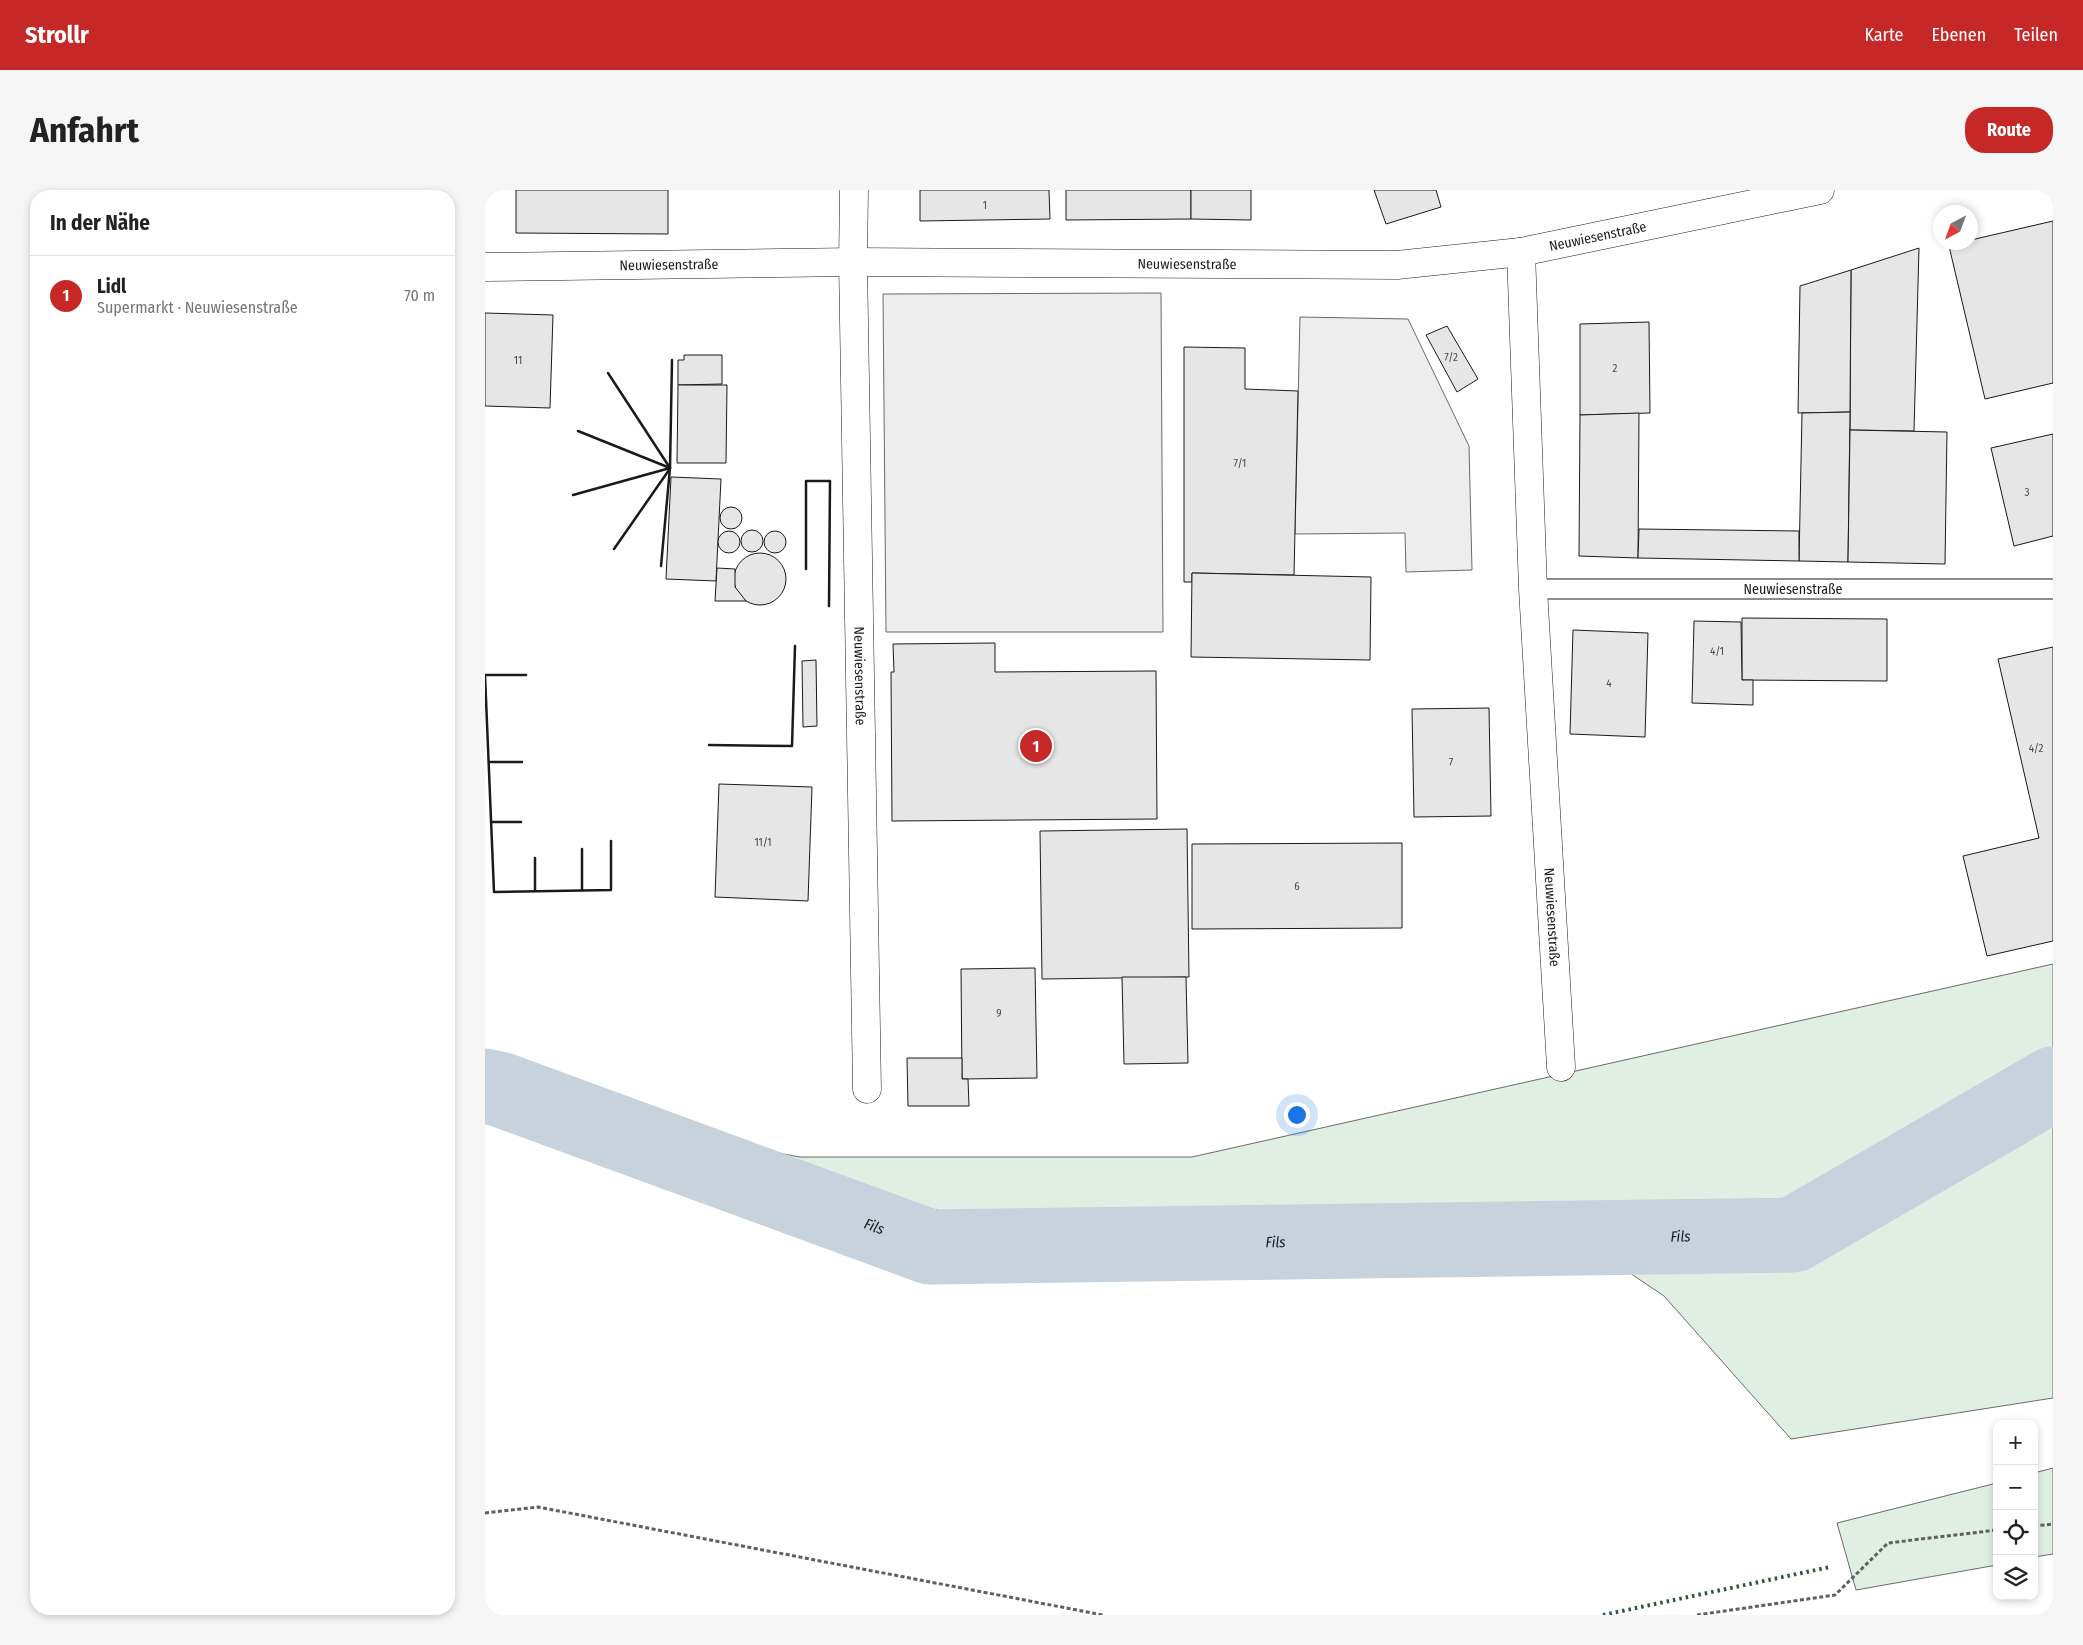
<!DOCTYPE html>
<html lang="de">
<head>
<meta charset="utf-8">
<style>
  :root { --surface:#fff; --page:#f6f6f6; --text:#222; --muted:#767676; --line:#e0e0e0; --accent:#c62828 }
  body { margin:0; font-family:"Fira Sans Condensed",sans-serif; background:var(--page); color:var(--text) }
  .controls { position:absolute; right:15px; bottom:15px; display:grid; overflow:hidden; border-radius:10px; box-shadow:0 2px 8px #0003 }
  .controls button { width:45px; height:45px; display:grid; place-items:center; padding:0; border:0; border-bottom:1px solid var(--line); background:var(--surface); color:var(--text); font:25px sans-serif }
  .compass { position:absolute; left:1448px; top:15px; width:45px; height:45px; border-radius:50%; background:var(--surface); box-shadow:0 2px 8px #0003; rotate:221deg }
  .you { position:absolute; left:811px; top:924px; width:18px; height:18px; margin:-12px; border:4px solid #fff; border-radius:50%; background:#1a73e8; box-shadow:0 0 0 8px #1a73e833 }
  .badge { display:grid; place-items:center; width:32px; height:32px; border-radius:50%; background:var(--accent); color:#fff; font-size:16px; font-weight:700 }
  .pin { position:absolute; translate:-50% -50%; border:2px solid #fff; box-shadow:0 1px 5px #0006 }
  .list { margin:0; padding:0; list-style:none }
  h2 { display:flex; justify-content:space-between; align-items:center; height:65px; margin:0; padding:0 20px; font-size:21px }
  h2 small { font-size:16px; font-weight:400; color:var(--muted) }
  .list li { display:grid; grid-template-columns:32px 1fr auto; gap:15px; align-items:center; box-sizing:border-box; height:80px; padding:0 20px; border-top:1px solid var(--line) }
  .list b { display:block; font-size:19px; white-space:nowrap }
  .list p { margin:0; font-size:16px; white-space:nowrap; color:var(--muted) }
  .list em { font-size:16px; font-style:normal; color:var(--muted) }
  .icon { flex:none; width:28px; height:28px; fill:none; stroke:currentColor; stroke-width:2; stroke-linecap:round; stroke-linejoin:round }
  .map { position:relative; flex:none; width:1568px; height:1425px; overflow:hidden; border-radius:20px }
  header { display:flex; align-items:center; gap:30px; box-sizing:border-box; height:70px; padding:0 25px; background:var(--accent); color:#fff }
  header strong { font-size:24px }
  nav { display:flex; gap:28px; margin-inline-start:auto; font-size:18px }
  .intro { display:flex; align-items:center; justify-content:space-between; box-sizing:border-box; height:120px; padding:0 30px }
  h1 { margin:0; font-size:35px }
  .button { padding:12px 22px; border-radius:20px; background:var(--accent); color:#fff; font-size:18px; font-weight:700 }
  main { display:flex; gap:30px; padding:0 30px }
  aside { flex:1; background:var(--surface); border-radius:20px; box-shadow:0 2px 8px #0003 }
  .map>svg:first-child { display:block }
</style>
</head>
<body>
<header>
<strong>Strollr</strong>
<nav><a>Karte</a><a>Ebenen</a><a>Teilen</a></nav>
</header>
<div class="intro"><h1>Anfahrt</h1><a class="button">Route</a></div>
<main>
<aside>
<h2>In der Nähe<small></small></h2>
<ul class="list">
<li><span class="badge">1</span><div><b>Lidl</b><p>Supermarkt · Neuwiesenstraße</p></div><em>70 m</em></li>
</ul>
</aside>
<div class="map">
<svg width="1568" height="1425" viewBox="0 0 1568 1425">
  <rect width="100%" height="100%" fill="#fff"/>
  <!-- green -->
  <g fill="#e0efe3" stroke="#6a6a6a">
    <path d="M1568 774V1208L1306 1249 1179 1106 1045 1016 634 1070 138 934 315 967H707Z"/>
    <path d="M1568 1278V1364L1549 1367V1283Z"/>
    <path d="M1512 1293V1375L1371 1400 1352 1333Z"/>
  </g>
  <!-- parking -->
  <g fill="#ededed" stroke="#6a6a6a">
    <path d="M676 103 678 442H401L398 104Z"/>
    <path d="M815 127 923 129 984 256 987 380 921 382 920 343 810 344Z"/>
  </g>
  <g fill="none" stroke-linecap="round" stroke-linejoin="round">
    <!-- river -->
    <path stroke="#c6d2dc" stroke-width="75" id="s1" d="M0 896 17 900 445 1057 1308 1045 1568 894"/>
  </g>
  <!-- building -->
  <g fill="#e6e6e6" stroke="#1a1a1a">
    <path d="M31 0H183V44L31 43Z"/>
    <path d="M435 0H564L565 29 435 31Z"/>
    <path d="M581 0H706V29L581 30Z"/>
    <path d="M706 0H766V30L706 29Z"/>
    <path d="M889 0H951L956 17 901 34Z"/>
    <path d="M1568 31V193L1500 209 1464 56 1486 52V50Z"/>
    <path d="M1434 58 1429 241 1365 240 1366 80Z"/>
    <path d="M1366 80 1365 222 1313 223 1315 96Z"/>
    <path d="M0 123 68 125 65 218 0 216Z"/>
    <path d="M1164 132 1165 223 1095 225V134Z"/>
    <path d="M962 136 993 189 972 202 941 145Z"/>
    <path d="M699 157 760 158V199L813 201 809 385 707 383V392H699Z"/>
    <path d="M199 165H237V194L193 195V170H199Z"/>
    <path d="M193 195H242L241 273H192Z"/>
    <path d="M1365 222 1363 372 1314 371 1317 223Z"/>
    <path d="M1154 223 1153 368 1094 366 1095 225Z"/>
    <path d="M1365 240 1462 242 1460 374 1363 372Z"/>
    <path d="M1568 244V346L1529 356 1506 258Z"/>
    <path d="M186 287 236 289 231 391 181 389Z"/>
    <circle cx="246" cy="328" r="11"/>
    <path d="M1154 339 1314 341V371L1153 368Z"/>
    <circle cx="267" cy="351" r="11"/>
    <circle cx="290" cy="352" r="11"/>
    <circle cx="244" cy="352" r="11"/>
    <circle cx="275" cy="389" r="26"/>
    <path d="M232 378 250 379V397L261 411H230Z"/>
    <path d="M707 383 886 387 885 470 706 467Z"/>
    <path d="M1257 428 1402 429V491L1257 490Z"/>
    <path d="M1209 431 1256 432 1257 490H1268V515L1207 513Z"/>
    <path d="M1088 440 1163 443 1160 547 1085 544Z"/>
    <path d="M510 453V482L671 481 672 629 407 631 406 482H409L408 454Z"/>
    <path d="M1568 457V751L1502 766 1478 666 1554 648 1513 469Z"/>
    <path d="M331 470 332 536 318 537 317 471Z"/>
    <path d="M1004 518 1006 626 929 627 927 519Z"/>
    <path d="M234 594 327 597 323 711 230 707Z"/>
    <path d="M702 639 704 787 557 789 555 641Z"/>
    <path d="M917 653V738L707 739V654Z"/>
    <path d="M550 778 552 888 477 889 476 779Z"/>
    <path d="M637 787H701L703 873 639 874Z"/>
    <path d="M422 868H477V889H483L484 916H423Z"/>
  </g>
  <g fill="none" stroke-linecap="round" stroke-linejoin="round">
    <!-- lane casing -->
    <g stroke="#1a1a1a" stroke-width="21">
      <g id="lane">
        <path id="s2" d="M1048 399H1568"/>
      </g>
    </g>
    <!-- street casing -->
    <g stroke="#1a1a1a" stroke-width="29">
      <g id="street">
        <path id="s3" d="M369 0 368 72 382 899"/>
        <path id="s4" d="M1036 62 1048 399 1076 877"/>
        <path id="s5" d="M0 77 368 72 912 75 1036 62 1335 0"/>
      </g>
    </g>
    <!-- path -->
    <g stroke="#5f5f5f" stroke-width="3" stroke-dasharray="4 2.5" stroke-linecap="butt">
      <path d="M0 1323 53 1317 618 1425"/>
      <path d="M1549 1336 1568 1334"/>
      <path d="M1212 1425 1350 1405 1403 1353 1512 1340"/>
    </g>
    <!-- lane -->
    <use href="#lane" stroke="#fff" stroke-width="19"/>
    <!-- street -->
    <use href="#street" stroke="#fff" stroke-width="28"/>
    <!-- hedge -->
    <path stroke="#2b5a34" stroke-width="4" stroke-dasharray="2.5 4" stroke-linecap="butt" d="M1118 1425 1345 1377"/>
    <!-- wall -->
    <g stroke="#1a1a1a" stroke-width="2.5">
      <path d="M123 183 185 278"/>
      <path d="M93 241 185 278"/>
      <path d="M88 305 185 278"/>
      <path d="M129 359 184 280"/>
      <path d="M176 376 185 278 187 170"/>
      <path d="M321 379V291H345L344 416"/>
      <path d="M41 485H0L9 702 126 700V651"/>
      <path d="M224 555 307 556 310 456"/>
      <path d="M4 572H37"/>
      <path d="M6 632H36"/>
      <path d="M97 659V700"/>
      <path d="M50 668V700"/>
    </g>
  </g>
  <g text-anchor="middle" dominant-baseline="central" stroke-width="4" stroke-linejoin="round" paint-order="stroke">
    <!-- number labels -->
    <g font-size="11" fill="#4d4d4d">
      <text x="500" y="15">1</text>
      <text x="966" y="167">7/2</text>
      <text x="33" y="170">11</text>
      <text x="1130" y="178">2</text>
      <text x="755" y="273">7/1</text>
      <text x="1542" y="302">3</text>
      <text x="1232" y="461">4/1</text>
      <text x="1124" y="493">4</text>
      <text x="1551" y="558">4/2</text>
      <text x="966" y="572">7</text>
      <text x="278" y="652">11/1</text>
      <text x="812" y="696">6</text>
      <text x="514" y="823">9</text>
    </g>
    <!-- street labels -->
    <g font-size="14" fill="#1a1a1a" stroke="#fff">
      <text stroke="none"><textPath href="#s5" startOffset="1115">Neuwiesenstraße</textPath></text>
      <text stroke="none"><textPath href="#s5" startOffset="702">Neuwiesenstraße</textPath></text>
      <text stroke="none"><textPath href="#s5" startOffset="184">Neuwiesenstraße</textPath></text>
      <text stroke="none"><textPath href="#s2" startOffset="260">Neuwiesenstraße</textPath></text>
      <text stroke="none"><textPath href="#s3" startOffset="486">Neuwiesenstraße</textPath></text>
      <text stroke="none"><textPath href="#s4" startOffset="666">Neuwiesenstraße</textPath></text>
    </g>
    <!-- water labels -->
    <g font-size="15" font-style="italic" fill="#1a1a1a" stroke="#fff">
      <text stroke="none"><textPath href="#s1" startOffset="414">Fils</textPath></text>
      <text stroke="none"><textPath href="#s1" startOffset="1224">Fils</textPath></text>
      <text stroke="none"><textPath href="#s1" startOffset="819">Fils</textPath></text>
    </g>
  </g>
</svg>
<div class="controls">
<button>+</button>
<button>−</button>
<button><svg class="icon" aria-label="locate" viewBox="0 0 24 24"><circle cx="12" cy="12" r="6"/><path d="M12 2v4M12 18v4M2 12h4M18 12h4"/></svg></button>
<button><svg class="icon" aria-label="layers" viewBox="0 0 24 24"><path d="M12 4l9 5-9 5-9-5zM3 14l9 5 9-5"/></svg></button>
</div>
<svg class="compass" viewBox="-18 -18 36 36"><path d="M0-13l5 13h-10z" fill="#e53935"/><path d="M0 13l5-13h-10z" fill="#767676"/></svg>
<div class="you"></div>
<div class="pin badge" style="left:551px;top:556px">1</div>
</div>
</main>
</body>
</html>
